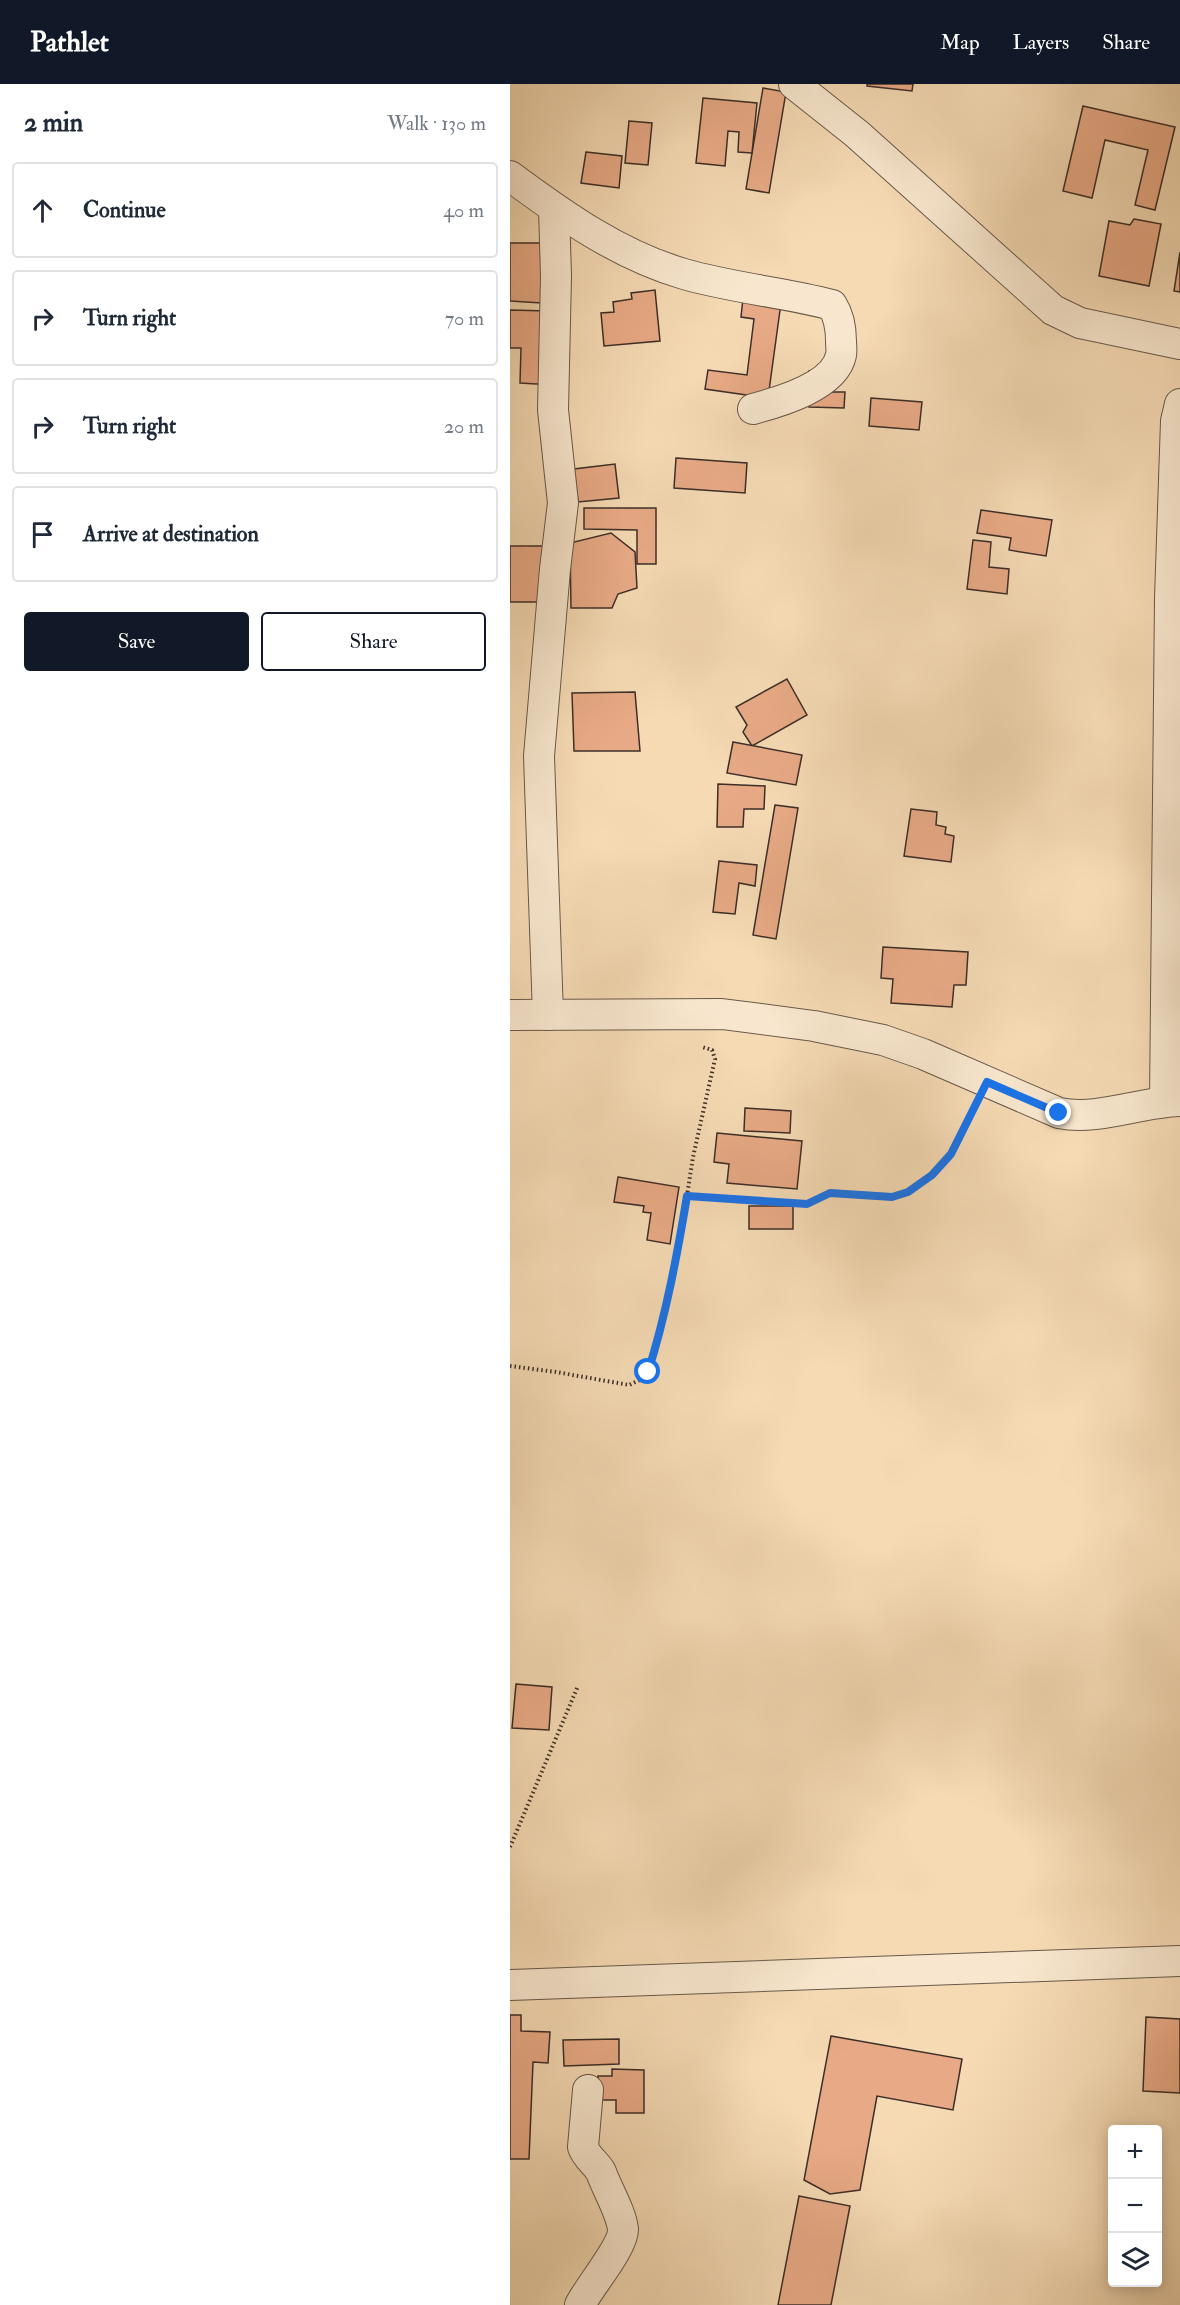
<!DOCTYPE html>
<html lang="en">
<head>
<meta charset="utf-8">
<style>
  :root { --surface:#fff; --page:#f6f6f7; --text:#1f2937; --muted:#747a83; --line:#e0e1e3; --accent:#111827 }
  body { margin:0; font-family:"IM FELL Double Pica",serif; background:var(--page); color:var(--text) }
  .controls { position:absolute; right:18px; bottom:18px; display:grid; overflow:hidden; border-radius:6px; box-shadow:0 3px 15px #0003 }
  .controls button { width:54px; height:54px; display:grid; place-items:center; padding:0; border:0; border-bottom:2px solid var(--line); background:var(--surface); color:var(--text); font:30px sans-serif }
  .stop { position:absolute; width:18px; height:18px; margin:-14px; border:4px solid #1a73e8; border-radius:50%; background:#fff }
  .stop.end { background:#1a73e8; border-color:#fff; box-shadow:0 2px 6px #0008 }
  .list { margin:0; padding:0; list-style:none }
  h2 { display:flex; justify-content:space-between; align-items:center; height:78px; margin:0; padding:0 24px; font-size:26px }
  h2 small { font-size:20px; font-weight:400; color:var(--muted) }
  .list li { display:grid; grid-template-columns:39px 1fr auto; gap:18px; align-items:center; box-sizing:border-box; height:96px; margin:0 12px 12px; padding:0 12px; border:2px solid var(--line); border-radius:6px }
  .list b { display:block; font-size:22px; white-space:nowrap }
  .list em { font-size:20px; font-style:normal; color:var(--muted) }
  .actions { display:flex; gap:12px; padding:18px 24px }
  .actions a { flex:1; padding:14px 0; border:2px solid var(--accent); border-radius:6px; text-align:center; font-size:21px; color:var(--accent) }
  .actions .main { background:var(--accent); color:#fff }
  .icon { flex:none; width:33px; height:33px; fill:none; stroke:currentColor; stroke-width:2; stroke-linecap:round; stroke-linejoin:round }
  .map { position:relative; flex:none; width:670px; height:2221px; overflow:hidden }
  header { display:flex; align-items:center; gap:36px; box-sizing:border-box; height:84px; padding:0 30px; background:var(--accent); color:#fff }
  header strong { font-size:28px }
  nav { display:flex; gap:33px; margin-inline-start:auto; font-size:21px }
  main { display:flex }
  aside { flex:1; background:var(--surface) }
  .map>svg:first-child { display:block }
</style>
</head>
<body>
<header>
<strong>Pathlet</strong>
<nav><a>Map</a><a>Layers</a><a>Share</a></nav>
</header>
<main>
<aside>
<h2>2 min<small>Walk · 130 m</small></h2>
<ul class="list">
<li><svg class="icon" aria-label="ahead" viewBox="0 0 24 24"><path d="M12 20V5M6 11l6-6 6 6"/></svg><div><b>Continue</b></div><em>40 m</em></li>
<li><svg class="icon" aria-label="right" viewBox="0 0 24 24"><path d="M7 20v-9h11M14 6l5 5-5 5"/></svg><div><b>Turn right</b></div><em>70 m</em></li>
<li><svg class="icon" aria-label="right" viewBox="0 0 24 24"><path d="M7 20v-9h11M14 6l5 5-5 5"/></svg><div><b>Turn right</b></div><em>20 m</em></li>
<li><svg class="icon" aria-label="arrive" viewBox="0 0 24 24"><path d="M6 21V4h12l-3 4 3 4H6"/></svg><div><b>Arrive at destination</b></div></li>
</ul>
<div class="actions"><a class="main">Save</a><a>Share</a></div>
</aside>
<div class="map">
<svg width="670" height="2221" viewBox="0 0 670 2221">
  <rect width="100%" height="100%" fill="#f5dab4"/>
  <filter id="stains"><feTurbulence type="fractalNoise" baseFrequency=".00333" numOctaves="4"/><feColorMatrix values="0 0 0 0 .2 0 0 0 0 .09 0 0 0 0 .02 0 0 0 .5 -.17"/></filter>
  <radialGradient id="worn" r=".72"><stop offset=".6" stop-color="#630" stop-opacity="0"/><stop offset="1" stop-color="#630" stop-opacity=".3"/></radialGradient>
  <!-- building -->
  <g fill="#e8aa86" stroke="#3c2e28" stroke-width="1.5">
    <path d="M357 0H403L402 7 357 2Z"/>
    <path d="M253 4 276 8 259 109 236 105Z"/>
    <path d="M193 14 247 19 242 69 228 68 229 48 218 47 215 82 186 79Z"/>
    <path d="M573 22 665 43 645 126 625 121 638 66 595 56 582 114 553 107Z"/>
    <path d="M119 37 142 39 138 81 115 79Z"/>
    <path d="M76 68 112 72 109 104 71 99Z"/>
    <path d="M624 135 651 140 639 202 589 192 599 137 620 141Z"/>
    <path d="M0 159H33L31 219 0 217Z"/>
    <path d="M670 168V208L664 207Z"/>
    <path d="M145 206 150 257 94 262 91 229 104 228 103 218 122 215 121 209Z"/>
    <path d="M233 214 271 219 258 314 195 305 198 286 237 291 244 235 231 233Z"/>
    <path d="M0 226 39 227 43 301 10 299 11 264H0Z"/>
    <path d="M299 287 316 288 315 308H335L334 324 299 323Z"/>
    <path d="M361 314 412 318 409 346 359 342Z"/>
    <path d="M166 374 237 379 235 409 164 404Z"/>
    <path d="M105 380 109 414 68 418 64 385Z"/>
    <path d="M74 424H146V480H127V446L74 445Z"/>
    <path d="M471 426 542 436 536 472 499 466 501 454 467 449Z"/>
    <path d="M101 449 125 468 127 504 108 510 102 524H61L60 459Z"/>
    <path d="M463 456 481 458 479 483 499 485 497 510 457 505Z"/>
    <rect x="0" y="462" width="34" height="56"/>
    <path d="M277 595 297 631 242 662 233 648 237 641 226 623Z"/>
    <path d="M125 608 130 667H64L62 609Z"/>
    <path d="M223 658 292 671 286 701 217 689Z"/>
    <path d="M208 700 255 702 254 725H234L233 743H207Z"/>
    <path d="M265 721 288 724 266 855 243 851Z"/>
    <path d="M401 725 427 728 426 741 436 743 435 750 444 752 441 778 394 772Z"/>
    <path d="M209 777 247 781 245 802 229 799 225 830 203 828Z"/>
    <path d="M373 863 458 868 456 901H444L442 923 381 919 383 895 371 894Z"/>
    <path d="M235 1024 281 1027 280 1049 234 1047Z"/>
    <path d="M207 1049 292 1057 287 1105 217 1099 219 1080 204 1078Z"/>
    <path d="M108 1093 169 1103 160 1160 137 1156 141 1129 133 1128 134 1122 104 1118Z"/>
    <rect x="239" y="1122" width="44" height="23"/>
    <path d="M6 1600 42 1603 39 1646 2 1644Z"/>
    <path d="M0 1931H11V1947L40 1948 38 1979 23 1978 19 2075H0Z"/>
    <path d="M636 1933 670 1935V2009L633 2007Z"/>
    <path d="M321 1952 452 1975 443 2026 367 2012 350 2106 320 2110 294 2096Z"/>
    <path d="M109 1955V1980L54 1982 53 1956Z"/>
    <path d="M102 1985 134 1986V2029H106V2016H88V1992H102Z"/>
    <path d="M289 2112 340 2122 321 2221H268Z"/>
  </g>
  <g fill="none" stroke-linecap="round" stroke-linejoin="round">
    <!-- minor casing -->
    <g stroke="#6a594b" stroke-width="32">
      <g id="minor">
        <path d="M284 0 347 50 543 226 570 239 670 260"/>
        <path d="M0 92C54 132 109 171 174 190 222 204 273 208 322 221 329 232 331 244 331 257 331 261 332 267 331 271 325 302 269 318 243 325"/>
        <path d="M0 931 212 930 304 942 373 956 413 970 549 1029C589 1037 629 1018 670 1017"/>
        <path d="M38 931 29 672 45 485 53 419 43 326 46 192 44 125"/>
        <path d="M655 1017 660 514 666 337 670 320"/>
        <path d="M0 1901 670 1877"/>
        <path d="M70 2221C79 2203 114 2162 113 2145 111 2128 97 2105 91 2088 86 2079 76 2073 73 2063L78 2006"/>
      </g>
    </g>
    <!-- path -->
    <g stroke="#3c2e28" stroke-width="4" stroke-dasharray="1.5 3" stroke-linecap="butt">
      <path d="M177 1112 297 1120 304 1115 320 1109 382 1113 398 1108 422 1091 441 1070 463 1026"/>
      <path d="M0 1282 46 1288 119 1301 134 1294 148 1255 167 1176 183 1073 205 975 202 966 192 963"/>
      <path d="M0 1763 68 1602"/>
    </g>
    <!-- minor -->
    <use href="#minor" stroke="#f8e7ce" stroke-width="30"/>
  </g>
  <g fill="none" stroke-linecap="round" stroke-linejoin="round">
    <!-- route -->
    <path stroke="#1a73e8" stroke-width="8" d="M138 1288C156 1231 167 1172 177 1112L297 1120 320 1109 382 1113 398 1108 422 1091 441 1070 477 998 549 1029"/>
  </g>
  <rect width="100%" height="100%" filter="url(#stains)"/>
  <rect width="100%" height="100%" fill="url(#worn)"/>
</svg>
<div class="controls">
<button>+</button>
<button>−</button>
<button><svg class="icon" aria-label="layers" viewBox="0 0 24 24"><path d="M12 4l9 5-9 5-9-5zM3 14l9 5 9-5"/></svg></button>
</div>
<div class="stop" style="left:138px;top:1288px"></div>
<div class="stop end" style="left:549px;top:1029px"></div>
</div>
</main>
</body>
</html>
